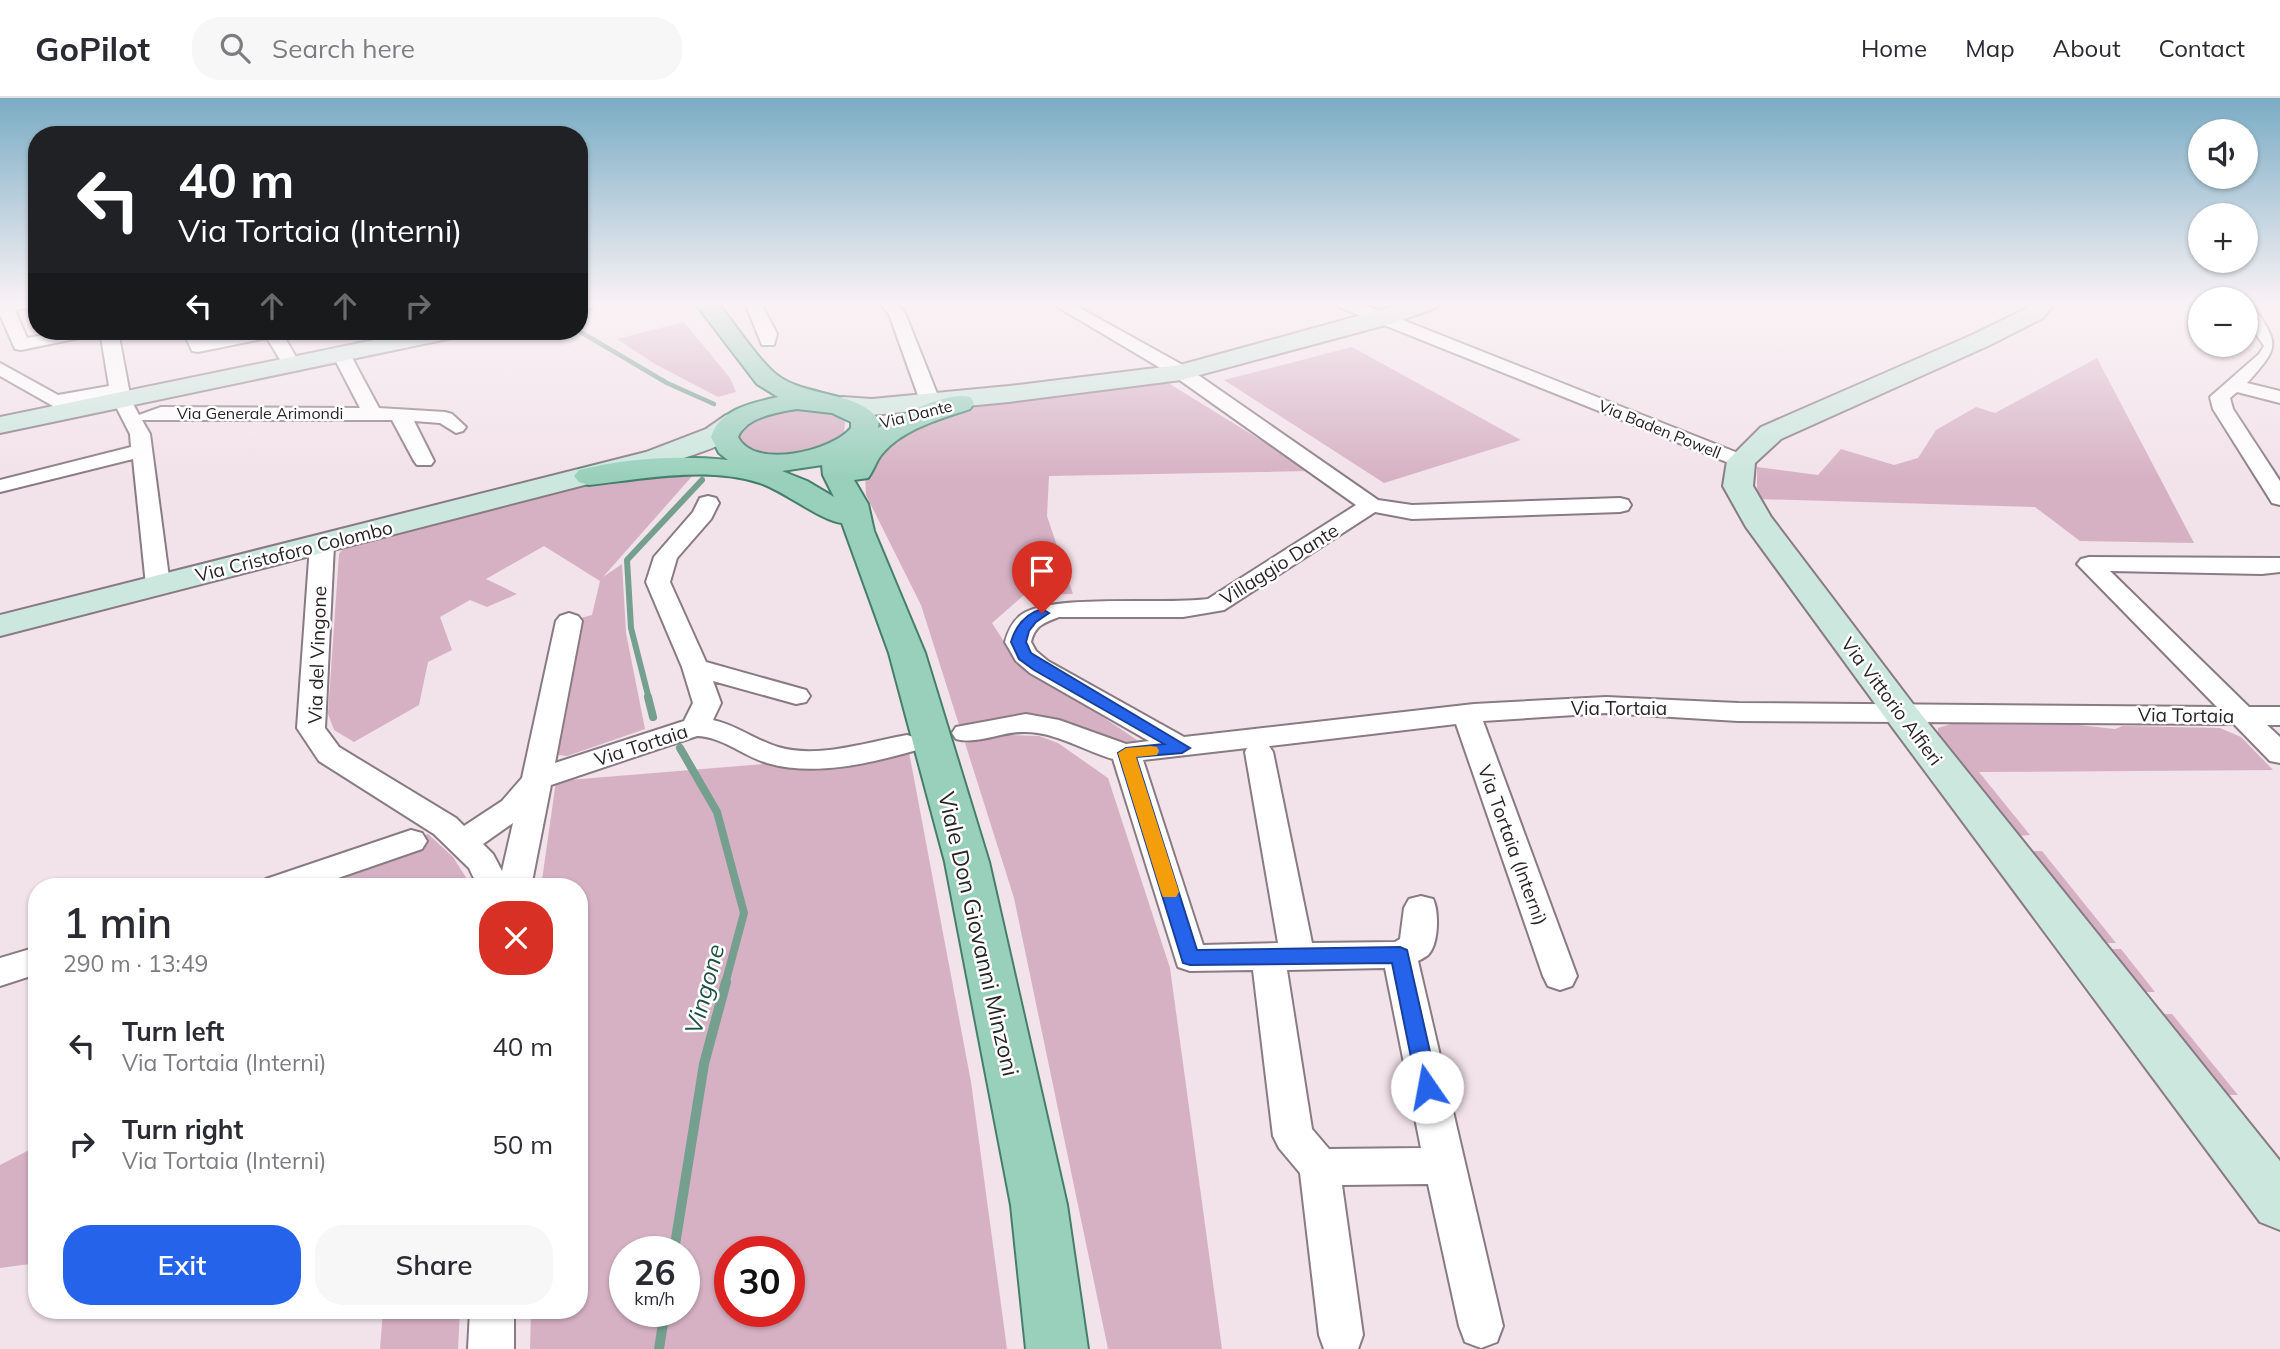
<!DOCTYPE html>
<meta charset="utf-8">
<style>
body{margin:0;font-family:Mulish,sans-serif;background:#f7f7f7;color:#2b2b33;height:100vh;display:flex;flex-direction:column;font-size:26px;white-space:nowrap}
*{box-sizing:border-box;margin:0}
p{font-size:23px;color:#7c7c81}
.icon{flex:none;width:38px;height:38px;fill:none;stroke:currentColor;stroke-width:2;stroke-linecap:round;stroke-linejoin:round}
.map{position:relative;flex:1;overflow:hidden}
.side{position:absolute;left:28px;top:780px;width:560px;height:441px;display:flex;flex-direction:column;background:#fff;border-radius:28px;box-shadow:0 2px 5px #0004}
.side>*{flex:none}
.top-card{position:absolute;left:28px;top:28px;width:560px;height:214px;border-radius:28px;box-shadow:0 2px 5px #0004;background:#202124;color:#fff;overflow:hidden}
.tools{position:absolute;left:2188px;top:21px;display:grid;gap:14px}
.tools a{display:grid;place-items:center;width:70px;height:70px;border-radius:50%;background:#fff;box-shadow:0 2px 5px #0004;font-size:35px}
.speed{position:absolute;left:609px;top:1138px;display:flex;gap:14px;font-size:35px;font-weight:700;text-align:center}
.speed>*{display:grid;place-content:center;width:91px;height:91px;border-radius:50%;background:#fff;box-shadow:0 2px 5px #0004;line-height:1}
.speed small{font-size:18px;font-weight:400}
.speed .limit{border:10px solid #d22;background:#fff;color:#111}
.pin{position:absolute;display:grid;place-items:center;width:60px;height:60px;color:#fff;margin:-72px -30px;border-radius:50% 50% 50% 0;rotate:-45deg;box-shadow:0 0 7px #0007}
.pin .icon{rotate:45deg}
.me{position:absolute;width:77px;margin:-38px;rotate:348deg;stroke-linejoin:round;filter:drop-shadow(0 0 5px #0008)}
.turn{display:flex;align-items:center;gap:24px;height:147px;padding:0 35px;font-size:32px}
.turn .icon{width:91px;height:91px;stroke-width:2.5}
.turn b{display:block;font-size:49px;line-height:60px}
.lanes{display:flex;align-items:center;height:66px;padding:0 35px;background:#0003;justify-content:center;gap:35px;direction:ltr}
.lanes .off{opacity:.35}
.round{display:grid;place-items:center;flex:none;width:74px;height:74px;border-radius:28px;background:#f7f7f7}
.head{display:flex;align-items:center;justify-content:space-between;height:119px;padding:0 35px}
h1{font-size:42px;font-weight:600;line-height:52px}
.primary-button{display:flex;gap:14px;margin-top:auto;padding:14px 35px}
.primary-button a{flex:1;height:80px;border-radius:28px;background:#2563eb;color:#fff;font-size:28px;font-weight:600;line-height:80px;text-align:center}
.primary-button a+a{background:#f7f7f7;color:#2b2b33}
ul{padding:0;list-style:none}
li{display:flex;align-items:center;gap:21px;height:98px;padding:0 35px}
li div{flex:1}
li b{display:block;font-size:26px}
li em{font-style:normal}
header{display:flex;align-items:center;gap:42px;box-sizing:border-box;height:98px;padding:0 35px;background:#fff;border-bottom:2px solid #e1e1e2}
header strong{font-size:33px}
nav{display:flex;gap:38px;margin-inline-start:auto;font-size:24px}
.search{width:490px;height:63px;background:#f7f7f7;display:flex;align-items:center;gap:18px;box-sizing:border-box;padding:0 24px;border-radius:28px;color:#7c7c81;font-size:26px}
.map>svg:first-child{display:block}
.green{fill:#d6b1c3;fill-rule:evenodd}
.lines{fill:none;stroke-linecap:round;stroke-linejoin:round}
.stream-far3{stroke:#759f8f;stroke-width:4.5}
.stream-far2{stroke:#759f8f;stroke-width:6}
.stream-far1{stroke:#759f8f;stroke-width:8}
.stream{stroke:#759f8f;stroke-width:10}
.street-casing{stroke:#897b82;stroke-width:4}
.secondary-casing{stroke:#897b82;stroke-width:4}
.primary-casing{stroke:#457f6b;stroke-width:4}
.street{fill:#fff;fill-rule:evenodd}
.secondary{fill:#cbe7de;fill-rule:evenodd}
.primary{fill:#98d0bc;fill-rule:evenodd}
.route{fill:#2563eb;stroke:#184099;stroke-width:2}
.slow{fill:#f59e0b}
.labels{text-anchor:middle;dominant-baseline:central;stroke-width:5;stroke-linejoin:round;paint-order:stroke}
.far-street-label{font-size:16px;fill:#2a2427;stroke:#fff}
.street-label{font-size:19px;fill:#2a2427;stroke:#fff}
.near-street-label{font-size:23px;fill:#2a2427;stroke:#fff}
.near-water-label{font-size:24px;font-style:italic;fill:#1a5240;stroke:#fff}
</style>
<header>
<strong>GoPilot</strong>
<div class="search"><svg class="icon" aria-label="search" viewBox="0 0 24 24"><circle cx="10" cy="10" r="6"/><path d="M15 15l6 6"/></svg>Search here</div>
<nav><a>Home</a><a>Map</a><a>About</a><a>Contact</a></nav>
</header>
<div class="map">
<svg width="2280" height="1251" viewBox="0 0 2280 1251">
<rect width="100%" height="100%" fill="#f2e2e9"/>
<path class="green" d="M 684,224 L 730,280 L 736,294 L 718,299 L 655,266 L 617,241 Z
M 1352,249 L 1521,342 L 1384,385 L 1224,282 Z
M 2097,260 L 2194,445 L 2080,443 L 2035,409 L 1757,401 L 1757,369 L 1818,377 L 1841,351 L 1894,367 L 1918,360 L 1936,332 L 1976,309 L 1995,315 Z
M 1165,283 L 1311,373 L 1049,378 L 1047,418 L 1073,496 L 1024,497 L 992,525 L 1014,559 L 1137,642 L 1131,647 L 1025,619 L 960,630 L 921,507 L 866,397 L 865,372 L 901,333 L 973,307 Z
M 796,311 C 813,313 832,311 845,324 L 844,336 C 824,357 761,368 740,343 C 738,318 778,314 796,311 Z
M 694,376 L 603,479 L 622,466 L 626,535 L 645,631 L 567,658 L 558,657 L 553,650 L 569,523 L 592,517 L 600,483 L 544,448 L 486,481 L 517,496 L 487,509 L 470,502 L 440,519 L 452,552 L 428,564 L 419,607 L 354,644 L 334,632 L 328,616 L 339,456 L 344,449 L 590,382 Z
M 1951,626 L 2079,627 L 2115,631 L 2123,628 L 2220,630 L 2241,639 L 2273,672 L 1979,674 L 2030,737 L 2016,738 L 1938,638 L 1938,630 Z
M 1008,637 L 1039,638 L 1058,645 L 1108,680 L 1170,870 L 1222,1251 L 1108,1251 L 1014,800 L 965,645 Z
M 909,654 L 971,984 L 1007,1251 L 530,1251 L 531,1213 L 579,1213 L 579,789 L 541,789 L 556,683 ZM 625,1153 L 684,1153 L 684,1213 L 625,1213 ZM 730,1153 L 789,1153 L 789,1213 L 730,1213 Z
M 428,736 L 453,759 L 472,789 L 307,789 L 301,781 Z
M 2029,753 L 2042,753 L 2116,845 L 2101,845 Z
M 2105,851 L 2121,851 L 2155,894 L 2139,894 Z
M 2157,916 L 2172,916 L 2238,997 L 2222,997 L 2217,991 L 2224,990 L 2206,968 L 2198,968 Z
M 37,1048 L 37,1165 L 0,1170 L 0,1067 Z
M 383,1213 L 460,1213 L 458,1251 L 380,1251 Z"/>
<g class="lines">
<path class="stream-far3" d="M 579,233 L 667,285 L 714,306"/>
<path class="stream-far2" d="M 649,601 L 631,530 L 627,462 L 702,382"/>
<path class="stream-far1" d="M 648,599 L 653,619
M 680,650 L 717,714 L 744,815 L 725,886"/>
<path class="stream" d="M 674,1153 L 704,966 L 726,884
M 659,1251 L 665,1213"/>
<defs>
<path id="street" d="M 0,205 L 34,205 L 32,209 L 15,212 L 27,240 L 65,233 L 98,233 L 89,238 L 21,252 L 15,251 L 0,217 Z
M 745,205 L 761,205 L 777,236 L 774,247 L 762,247 Z
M 880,205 L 897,205 L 905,215 L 940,303 L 937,307 L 923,307 L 920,303 L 889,216 Z
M 1051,205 L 1071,205 L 1188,270 L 1378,402 L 1412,407 L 1620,400 L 1628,402 L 1631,407 L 1628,412 L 1620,414 L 1412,421 L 1375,414 L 1224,512 L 1183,519 L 1059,519 C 1044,525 1035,527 1031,544 L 1036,553 L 1048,563 L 1184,639 L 1474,606 L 1606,599 L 1738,605 L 2217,609 L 2077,466 L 2081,461 L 2089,459 L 2280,460 L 2280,474 L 2262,476 L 2110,473 L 2249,609 L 2280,609 L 2280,627 L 2267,627 L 2280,639 L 2280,665 L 2270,663 L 2234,626 L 1738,623 L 1606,615 L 1483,623 L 1577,878 L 1572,888 L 1560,892 L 1548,888 L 1543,878 L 1456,626 L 1269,648 L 1273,654 L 1312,845 L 1395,844 L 1400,841 L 1404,810 L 1409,801 L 1421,798 L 1433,801 C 1439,813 1439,846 1428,857 C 1427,858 1420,862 1418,863 L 1503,1228 L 1497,1244 L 1481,1250 L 1465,1244 L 1459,1228 L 1428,1086 L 1342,1087 L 1363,1237 L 1358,1251 L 1324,1251 L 1319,1237 L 1300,1075 L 1279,1050 L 1273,1038 L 1253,872 L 1190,873 L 1178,869 L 1113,661 C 1085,653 1056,634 1025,634 C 1002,633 979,647 956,641 L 952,635 L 956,629 L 1026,616 L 1059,622 L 1126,646 L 1149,643 L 1030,575 L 1016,563 L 1005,544 C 1008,533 1012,524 1021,517 C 1050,495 1165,507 1208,501 L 1356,407 L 1174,278 ZM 1247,650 L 1245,654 L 1278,845 L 1203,847 L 1143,662 ZM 1385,870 L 1421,1050 L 1329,1051 L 1312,1031 L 1287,872 Z
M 1337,205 L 1360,205 L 1748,359 L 1751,363 L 1748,367 L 1734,367 L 1339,209 Z
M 2245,205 L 2251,205 C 2280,247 2280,248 2247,285 L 2280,293 L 2280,305 L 2237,294 L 2230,300 L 2233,311 L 2280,383 L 2280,407 L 2272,405 L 2269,400 L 2213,311 L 2210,299 L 2259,256 L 2264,248 L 2245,220 Z
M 100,233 L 118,233 L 131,302 L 139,317 L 161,309 L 360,310 L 332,256 L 341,251 L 350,256 L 379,310 L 445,314 L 452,316 L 466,329 L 463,333 L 456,335 L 440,325 L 414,323 L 434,363 L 431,367 L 417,367 L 414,363 L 392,322 L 142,322 L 150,336 L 170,487 L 167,492 L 158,494 L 149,492 L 146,487 L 133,361 L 0,394 L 0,382 L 131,349 L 130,336 L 111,299 L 61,309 L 53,308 L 0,278 L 0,265 L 58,297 L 109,288 Z
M 183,233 L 200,233 L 204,242 L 253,233 L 281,233 L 300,266 L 291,271 L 285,270 L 267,240 L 198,254 L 192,253 Z
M 708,398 L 716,400 L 719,405 L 711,421 L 677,460 L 670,484 L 706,564 L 806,592 L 810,598 L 806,604 L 796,606 L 713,583 L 721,605 L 713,622 C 736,627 755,642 778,649 C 818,661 867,644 907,637 L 917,640 L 921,646 L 917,652 C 871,665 815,679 767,665 C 743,658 723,639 697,638 L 551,687 L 531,789 L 478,789 L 469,770 L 434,736 L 319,663 L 297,630 L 310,447 L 314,442 L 330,442 L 334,447 L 325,630 L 339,649 L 456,720 L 464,728 L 502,703 L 522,680 L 556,523 L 560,518 L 569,515 L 578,518 L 582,523 L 555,665 L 684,623 L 693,605 L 682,569 L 646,484 L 654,459 L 693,414 L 700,400 ZM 513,725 L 502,773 L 493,756 L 483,746 Z
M 411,732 L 422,735 L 427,743 L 422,751 L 312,789 L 261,789 L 266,781 Z
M 37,849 L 37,876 L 0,888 L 0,860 Z
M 470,1213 L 514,1213 L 514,1251 L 468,1251 Z"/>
<path id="secondary" d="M 579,205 L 594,205 L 591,210 L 579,213 Z
M 1405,205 L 1439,205 L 1436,210 L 1393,225 L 1181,282 L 1009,304 L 872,317 L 834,313 L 830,307 L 834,301 L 843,299 L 872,301 L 1009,288 L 1180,267 Z
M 2031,205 L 2055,205 L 2043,220 L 1990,247 L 1781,341 L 1755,365 L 1753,388 L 1771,419 L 1913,606 L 2280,1063 L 2280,1132 L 2260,1124 L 1887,622 L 1746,429 L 1723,388 L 1727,363 L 1761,329 L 1972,237 L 2027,210 Z
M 418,233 L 464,233 L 460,238 L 452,240 L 0,335 L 0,319 Z
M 736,315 L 746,317 L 750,323 C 733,348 693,356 666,366 L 0,538 L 0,517 L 646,354 L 706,331 L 726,317 Z"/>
<path id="primary" d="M 695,205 L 718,205 C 734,225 758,262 777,277 C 807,300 857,292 879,322 L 878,330 C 899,318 947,293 970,299 L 974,305 L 970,311 C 940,321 903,331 882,356 C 876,363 874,372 868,380 L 854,382 L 868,406 L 874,433 L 925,555 L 989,764 L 1067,1107 L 1088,1251 L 1026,1251 L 1011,1107 L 945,764 L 889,555 L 842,425 C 821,423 786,394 760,385 C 707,368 643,381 589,387 L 579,384 L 574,378 L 579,372 C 625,360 680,357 728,362 L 719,355 L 711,339 C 720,311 751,305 778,299 L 757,286 ZM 797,311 L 832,315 L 851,324 L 851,330 C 832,353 754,372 738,339 C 745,319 779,314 797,311 ZM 822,367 L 823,377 L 834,399 L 807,383 L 782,373 Z"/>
</defs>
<use href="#street" class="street-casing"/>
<use href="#secondary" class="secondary-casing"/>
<use href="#primary" class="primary-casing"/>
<use href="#street" class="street"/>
<use href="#secondary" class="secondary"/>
<use href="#primary" class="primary"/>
</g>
<linearGradient id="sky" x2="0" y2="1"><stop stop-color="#7aacc4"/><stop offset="0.54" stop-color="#f9f2f5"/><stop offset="1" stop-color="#f9f2f5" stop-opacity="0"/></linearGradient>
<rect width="2280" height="380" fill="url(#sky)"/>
<path class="route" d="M 1042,511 L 1049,515 L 1036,524 L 1029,533 L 1026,544 L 1031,555 L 1190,650 L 1182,655 L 1136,659 L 1197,852 L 1400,849 L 1407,852 L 1438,989 L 1435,995 L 1427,998 L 1420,995 L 1417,989 L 1392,865 L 1190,867 L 1183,865 L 1118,655 L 1126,650 L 1164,646 L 1034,572 L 1019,561 L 1011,544 C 1016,527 1025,516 1042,511 Z"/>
<path class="slow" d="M 1151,648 L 1157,649 L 1159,653 L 1157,657 L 1136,659 L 1179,794 L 1176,799 L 1163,799 L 1161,794 L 1118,655 L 1126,650 Z"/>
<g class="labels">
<g class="far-street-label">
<text x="260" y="315">Via Generale Arimondi</text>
<text transform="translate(916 316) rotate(-14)">Via Dante</text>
<text transform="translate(1660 331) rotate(22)">Via Baden Powell</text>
</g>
<g class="street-label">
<text transform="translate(294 453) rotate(-14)">Via Cristoforo Colombo</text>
<text transform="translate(1279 466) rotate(-32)">Villaggio Dante</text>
<text transform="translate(317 557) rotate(-88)">Via del Vingone</text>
<text transform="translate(1892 603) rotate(53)">Via Vittorio Alfieri</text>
<text x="1619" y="610">Via Tortaia</text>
<text transform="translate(2186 617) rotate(1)">Via Tortaia</text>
<text transform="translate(641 647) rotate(-18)">Via Tortaia</text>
<text transform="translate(1513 747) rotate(70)">Via Tortaia (Interni)</text>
</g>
<g class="near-street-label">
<text transform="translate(979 836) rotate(77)">Viale Don Giovanni Minzoni</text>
</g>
<g class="near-water-label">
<text transform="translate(704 891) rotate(-75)">Vingone</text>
</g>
</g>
</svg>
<div class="tools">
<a><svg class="icon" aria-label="sound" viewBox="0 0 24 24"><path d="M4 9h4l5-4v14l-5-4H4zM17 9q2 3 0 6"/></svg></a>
<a>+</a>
<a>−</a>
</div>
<div class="speed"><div>26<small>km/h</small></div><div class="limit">30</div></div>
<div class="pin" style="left:1042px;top:515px;background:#d93025"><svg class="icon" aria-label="arrive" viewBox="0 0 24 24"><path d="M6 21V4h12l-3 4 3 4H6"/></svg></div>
<svg class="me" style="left:1427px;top:989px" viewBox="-20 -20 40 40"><circle r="19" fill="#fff"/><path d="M0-13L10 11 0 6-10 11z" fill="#2563eb"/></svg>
<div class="top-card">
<div class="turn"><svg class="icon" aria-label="left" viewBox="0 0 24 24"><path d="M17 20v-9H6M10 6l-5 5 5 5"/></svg><div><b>40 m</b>Via Tortaia (Interni)</div></div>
<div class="lanes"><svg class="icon" aria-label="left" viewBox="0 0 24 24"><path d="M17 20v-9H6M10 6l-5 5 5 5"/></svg><svg class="icon off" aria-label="ahead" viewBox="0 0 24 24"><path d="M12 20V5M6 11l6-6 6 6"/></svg><svg class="icon off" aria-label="ahead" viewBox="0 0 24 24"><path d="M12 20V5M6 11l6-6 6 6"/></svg><svg class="icon off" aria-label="right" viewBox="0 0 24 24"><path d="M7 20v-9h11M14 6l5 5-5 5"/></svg></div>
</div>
<section class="side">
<div class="head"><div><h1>1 min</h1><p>290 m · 13:49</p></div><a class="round" style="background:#d93025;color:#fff"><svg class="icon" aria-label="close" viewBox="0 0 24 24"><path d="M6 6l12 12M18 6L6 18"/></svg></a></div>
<ul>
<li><svg class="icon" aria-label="left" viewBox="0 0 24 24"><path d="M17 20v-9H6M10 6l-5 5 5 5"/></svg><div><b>Turn left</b><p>Via Tortaia (Interni)</p></div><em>40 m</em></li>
<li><svg class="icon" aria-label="right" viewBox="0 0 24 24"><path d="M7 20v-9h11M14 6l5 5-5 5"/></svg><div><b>Turn right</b><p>Via Tortaia (Interni)</p></div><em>50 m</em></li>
</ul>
<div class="primary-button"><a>Exit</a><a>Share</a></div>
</section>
</div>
